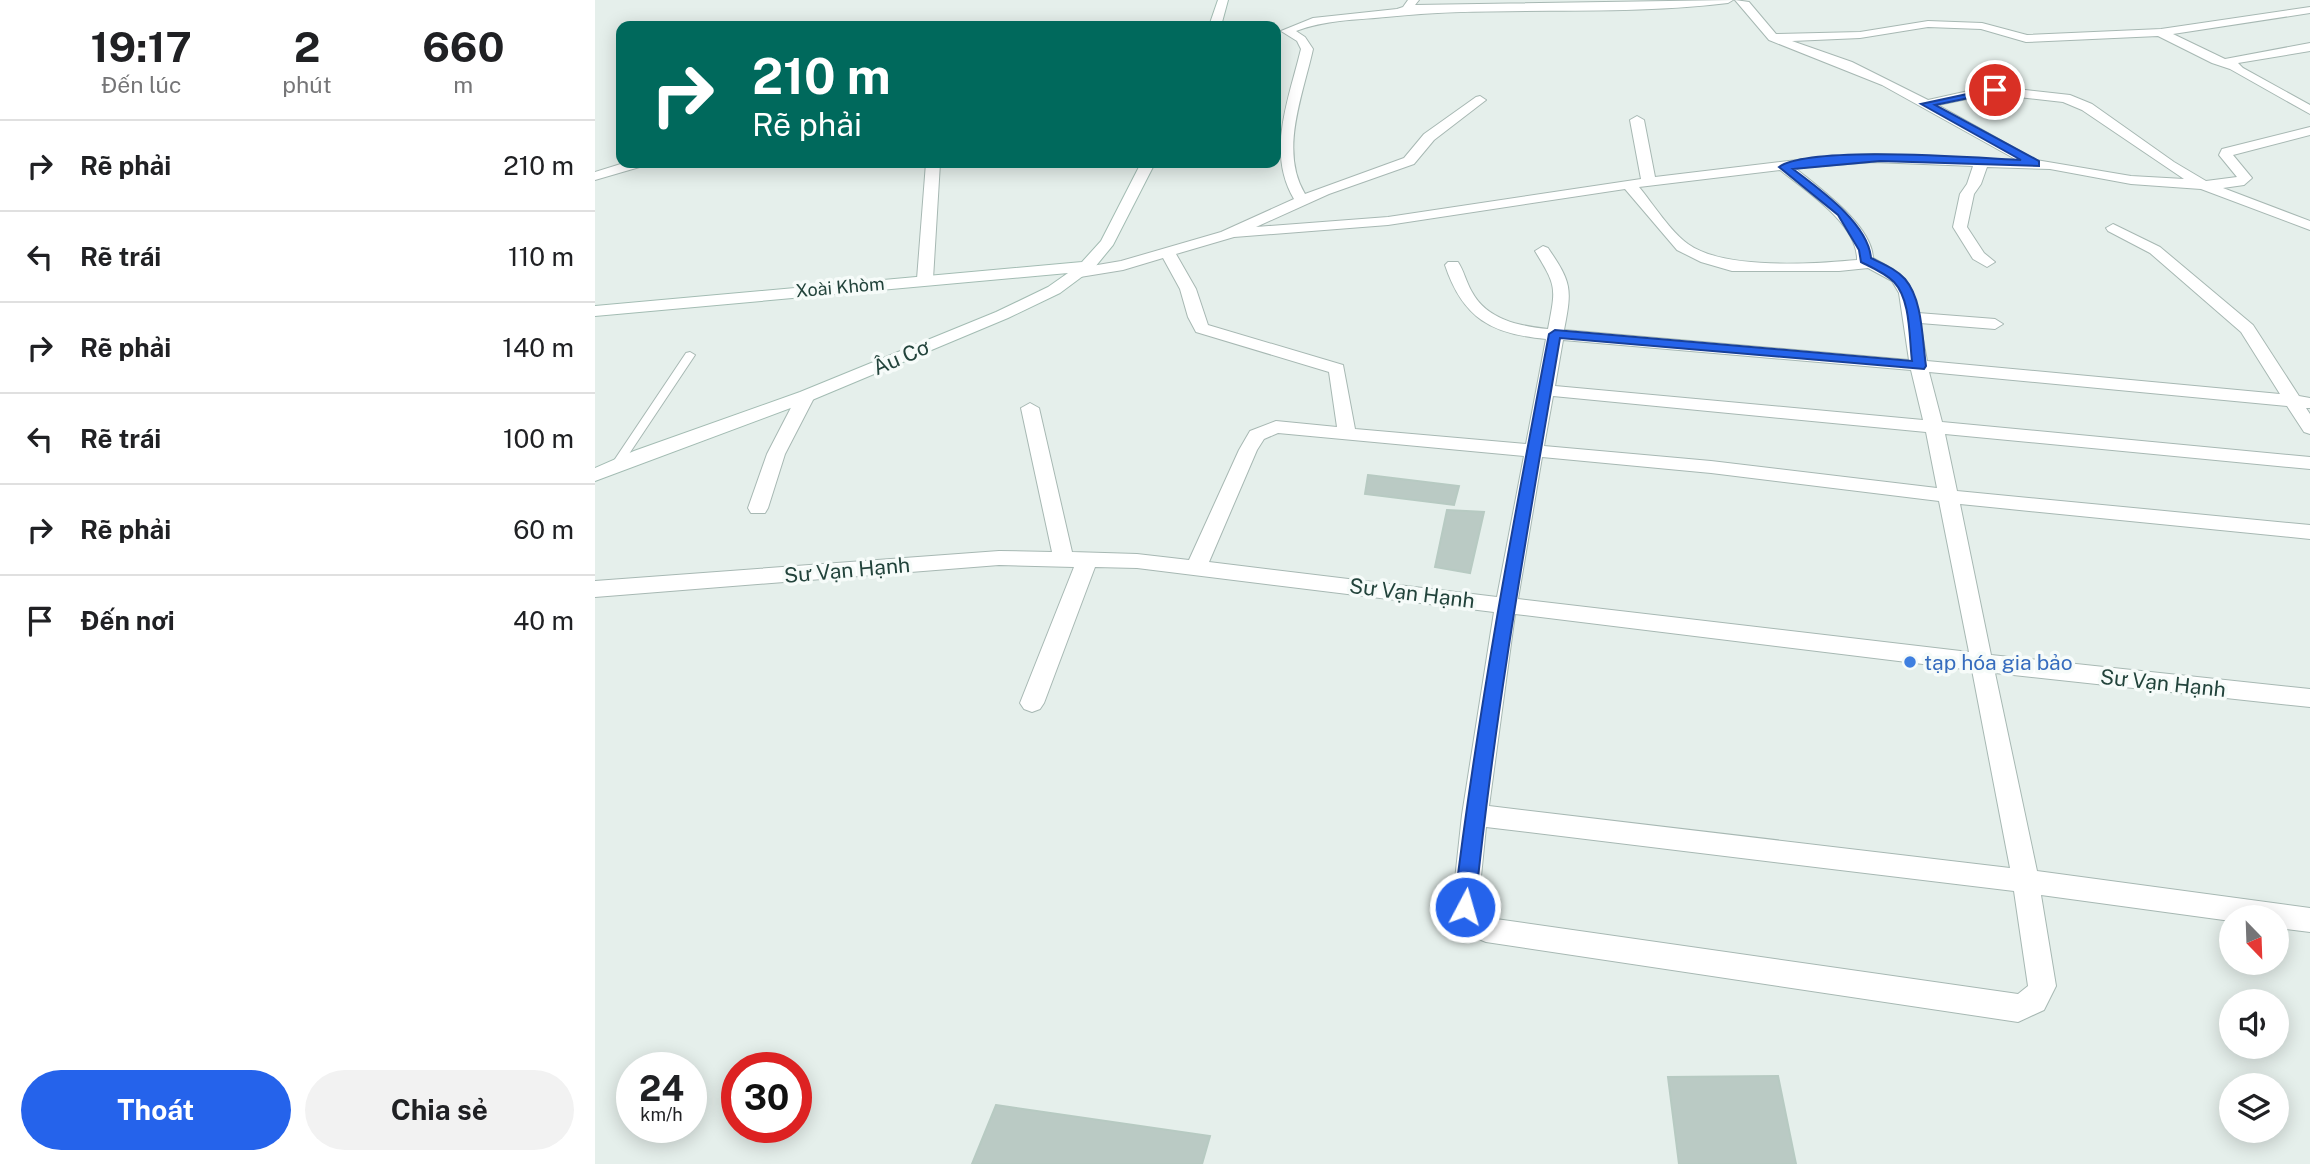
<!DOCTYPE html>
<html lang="vi">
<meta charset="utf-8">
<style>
body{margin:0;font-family:"Public Sans",sans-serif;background:#f2f2f2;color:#202124;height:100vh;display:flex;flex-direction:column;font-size:26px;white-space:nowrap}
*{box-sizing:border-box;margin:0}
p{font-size:23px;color:#757577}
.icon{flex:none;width:38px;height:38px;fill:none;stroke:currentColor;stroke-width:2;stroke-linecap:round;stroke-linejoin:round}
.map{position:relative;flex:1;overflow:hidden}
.details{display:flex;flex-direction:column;background:#fff;width:595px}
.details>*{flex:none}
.guide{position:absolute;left:21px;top:21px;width:665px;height:147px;border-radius:14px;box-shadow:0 4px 18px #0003;background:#00695c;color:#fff;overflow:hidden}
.needle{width:46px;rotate:157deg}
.controls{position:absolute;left:1624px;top:905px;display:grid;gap:14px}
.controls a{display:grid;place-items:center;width:70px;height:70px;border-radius:50%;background:#fff;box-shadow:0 4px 18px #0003;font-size:35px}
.speed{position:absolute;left:21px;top:1052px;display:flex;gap:14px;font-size:35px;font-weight:700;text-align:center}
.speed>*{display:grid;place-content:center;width:91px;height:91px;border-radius:50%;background:#fff;box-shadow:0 4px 18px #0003;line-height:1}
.speed small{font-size:18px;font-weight:400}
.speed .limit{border:10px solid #d22;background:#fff;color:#111}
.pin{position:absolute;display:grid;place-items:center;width:60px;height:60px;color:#fff;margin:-30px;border:4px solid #fff;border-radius:50%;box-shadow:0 2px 7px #0007}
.me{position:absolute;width:77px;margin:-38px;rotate:6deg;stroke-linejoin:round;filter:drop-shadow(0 0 5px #0008)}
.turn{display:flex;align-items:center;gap:24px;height:147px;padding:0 21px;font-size:32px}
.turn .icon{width:91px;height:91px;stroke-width:2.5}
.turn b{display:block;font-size:49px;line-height:60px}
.eta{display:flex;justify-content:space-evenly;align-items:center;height:119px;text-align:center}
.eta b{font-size:42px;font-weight:700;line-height:49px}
.cta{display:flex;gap:14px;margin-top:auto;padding:14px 21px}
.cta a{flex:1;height:80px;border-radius:42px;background:#2563eb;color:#fff;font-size:28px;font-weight:700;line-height:80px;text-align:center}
.cta a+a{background:#f2f2f2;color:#202124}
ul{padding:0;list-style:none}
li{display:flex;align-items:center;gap:21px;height:91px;padding:0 21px;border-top:2px solid #e0e0e0}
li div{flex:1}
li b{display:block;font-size:26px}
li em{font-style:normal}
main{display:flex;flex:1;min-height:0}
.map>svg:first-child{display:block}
.building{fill:#bacac4;stroke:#b7cac2;stroke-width:2}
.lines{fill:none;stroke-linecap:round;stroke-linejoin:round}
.lane-casing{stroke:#a7b8b3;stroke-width:2}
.street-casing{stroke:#a7b8b3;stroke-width:2}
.secondary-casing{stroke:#a3bcb3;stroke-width:2}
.lane{fill:#fff;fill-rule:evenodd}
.street{fill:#fff;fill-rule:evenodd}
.secondary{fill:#fff;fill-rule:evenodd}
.route{fill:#2563eb;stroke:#184099;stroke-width:2}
.shop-dot{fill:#3f7fe0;stroke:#f6fbf9;stroke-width:2.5}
.labels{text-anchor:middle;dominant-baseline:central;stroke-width:7;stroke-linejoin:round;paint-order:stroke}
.far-street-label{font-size:18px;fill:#22433b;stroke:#f6fbf9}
.street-label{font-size:21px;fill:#22433b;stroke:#f6fbf9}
.shop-label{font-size:21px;fill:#366cbe;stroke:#f6fbf9;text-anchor:start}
</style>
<main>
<section class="details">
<div class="eta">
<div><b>19:17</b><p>Đến lúc</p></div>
<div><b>2</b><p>phút</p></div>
<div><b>660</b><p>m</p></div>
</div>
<ul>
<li><svg class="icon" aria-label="right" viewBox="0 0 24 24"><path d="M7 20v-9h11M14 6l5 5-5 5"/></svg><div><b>Rẽ phải</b></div><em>210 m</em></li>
<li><svg class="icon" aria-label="left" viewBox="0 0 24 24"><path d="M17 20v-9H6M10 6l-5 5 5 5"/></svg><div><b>Rẽ trái</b></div><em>110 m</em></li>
<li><svg class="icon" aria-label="right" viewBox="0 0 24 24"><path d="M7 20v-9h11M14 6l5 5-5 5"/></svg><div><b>Rẽ phải</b></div><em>140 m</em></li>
<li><svg class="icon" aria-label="left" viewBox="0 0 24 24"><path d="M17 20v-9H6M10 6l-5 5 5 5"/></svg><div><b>Rẽ trái</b></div><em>100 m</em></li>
<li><svg class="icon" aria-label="right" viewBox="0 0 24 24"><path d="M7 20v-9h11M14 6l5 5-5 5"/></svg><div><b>Rẽ phải</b></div><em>60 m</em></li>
<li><svg class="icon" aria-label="arrive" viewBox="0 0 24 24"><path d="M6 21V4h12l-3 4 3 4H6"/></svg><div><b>Đến nơi</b></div><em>40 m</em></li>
</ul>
<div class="cta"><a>Thoát</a><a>Chia sẻ</a></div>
</section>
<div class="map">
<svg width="1715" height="1164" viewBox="0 0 1715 1164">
<rect width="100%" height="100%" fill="#e5efeb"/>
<path class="building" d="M 773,475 L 864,486 L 859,505 L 770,494 Z
M 852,510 L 889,512 L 875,573 L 840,567 Z
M 1183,1076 L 1201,1164 L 1084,1164 L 1073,1077 Z
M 401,1105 L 615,1136 L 607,1164 L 377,1164 Z"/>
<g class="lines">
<defs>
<path id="lane" d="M 95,352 L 100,355 L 26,466 L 18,466 L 16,464 L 18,462 L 91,353 Z"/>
<path id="street" d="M 813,0 L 824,0 L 820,5 L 1138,0 L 1133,3 C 1020,17 904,5 791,17 C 760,20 730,20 701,31 L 710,37 L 718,49 C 708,95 684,151 710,194 L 809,158 L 829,134 L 881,97 L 885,96 L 891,100 L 839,140 L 819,164 L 734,194 L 661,227 L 793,217 L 1046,179 L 1035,120 L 1042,116 L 1049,120 L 1060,177 L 1227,157 L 1279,154 L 1422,160 L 1287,85 L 1174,40 L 1140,0 L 1154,2 L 1181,34 L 1265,32 L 1333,21 L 1387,23 L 1432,35 L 1566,29 L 1715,7 L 1715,13 L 1578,34 L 1630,59 L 1715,43 L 1715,51 L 1643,63 L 1648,68 L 1715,105 L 1715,114 L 1635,69 L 1617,63 L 1563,36 L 1431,42 L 1386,29 L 1333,27 L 1265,38 L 1197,41 L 1257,62 L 1333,100 L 1396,86 L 1475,95 L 1497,104 L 1579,162 L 1611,181 L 1642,177 L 1624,155 L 1627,149 L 1715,127 L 1715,135 L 1638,155 L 1657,178 L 1649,185 L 1628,188 L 1715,221 L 1715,230 L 1606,189 L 1536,184 L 1455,169 L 1392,167 L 1386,184 L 1379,194 L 1372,227 L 1389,253 L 1400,262 L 1392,267 L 1378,259 L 1358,227 L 1365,194 L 1372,184 L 1378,166 L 1279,162 L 1200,168 C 1224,188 1277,225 1278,258 C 1307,274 1317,278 1323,313 L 1400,319 L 1408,324 L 1400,329 L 1325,323 L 1332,361 L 1685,394 L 1646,332 L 1555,253 L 1513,231 L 1511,228 L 1518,224 L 1565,247 L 1658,325 L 1704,396 L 1715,398 L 1715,408 L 1711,408 L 1715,414 L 1715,434 L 1709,432 L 1692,406 L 1334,372 L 1347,422 L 1715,457 L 1715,469 L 1350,434 L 1362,491 L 1715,525 L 1715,539 L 1365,504 L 1396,655 L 1715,689 L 1715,707 L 1400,673 L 1442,871 L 1715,908 L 1715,932 L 1682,928 L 1682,917 L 1636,917 L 1636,921 L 1446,895 L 1461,986 L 1449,1010 L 1423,1022 L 891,942 L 869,933 L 857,907 L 867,815 L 899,612 L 542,568 L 500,567 L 449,703 L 445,709 L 437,712 L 429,709 L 425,703 L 479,567 L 404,565 L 0,597 L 0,581 L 404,551 L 457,552 L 426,408 L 435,403 L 444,408 L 477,552 L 542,554 L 594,560 L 644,450 L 655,431 L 681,421 L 742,427 L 734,372 L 601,332 L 593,317 L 585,289 L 568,258 L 528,270 L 485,277 L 477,272 L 479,269 L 526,261 L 626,232 L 699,199 C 671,152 694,99 706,49 L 702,41 L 686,31 L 718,18 L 802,9 L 808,7 ZM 1396,94 L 1468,102 L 1487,110 L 1589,179 L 1536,176 L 1441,160 L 1343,105 ZM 1185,170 C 1211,191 1263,224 1262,260 C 1219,264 1129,270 1093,244 C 1076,232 1058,204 1044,187 ZM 1030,189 L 1082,250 L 1106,262 L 1137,271 L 1244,271 L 1273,268 L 1297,281 L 1304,293 L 1314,360 L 969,330 C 977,289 977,283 953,248 L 948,246 L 940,251 C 962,287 961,287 953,329 C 925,326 892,320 877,292 C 871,282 869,271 863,262 L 853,262 L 850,265 C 868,319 897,334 951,339 L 931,444 L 760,429 L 748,365 L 613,325 L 601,289 L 581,254 L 639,237 L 793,225 ZM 968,340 L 1316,370 L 1328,420 L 960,386 ZM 958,396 L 1331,432 L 1342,488 L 1116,461 L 949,446 ZM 683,433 L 929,456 L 902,597 L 614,562 L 662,450 L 669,439 ZM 947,457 L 1116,473 L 1344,501 L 1374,652 L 923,599 ZM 920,614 L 1377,670 L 1415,868 L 894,806 ZM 891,827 L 1419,891 L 1433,986 L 1423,994 L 894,918 L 889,915 L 883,906 Z
M 29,163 L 50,163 L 48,166 L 0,180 L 0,172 Z
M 331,163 L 345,163 L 338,279 L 330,284 L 322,279 Z
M 211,391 L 220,396 L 190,454 L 173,508 L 170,513 L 156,513 L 153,508 L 172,454 L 202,396 Z"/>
<path id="secondary" d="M 623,0 L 633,0 L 626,26 L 614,26 Z
M 546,163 L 560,163 L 518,245 L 500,267 L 465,293 L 413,318 L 217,400 L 0,481 L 0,468 L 39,451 L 205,392 L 401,312 L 453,287 L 473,273 L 0,316 L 0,306 L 487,262 L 506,241 Z"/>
</defs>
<use href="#lane" class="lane-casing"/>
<use href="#street" class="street-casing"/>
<use href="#secondary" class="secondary-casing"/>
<use href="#lane" class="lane"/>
<use href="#street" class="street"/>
<use href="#secondary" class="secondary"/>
</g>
<path class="route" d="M 1400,88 L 1403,88 L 1403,92 L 1340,105 L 1444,161 L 1444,166 L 1285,161 L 1198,169 C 1224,189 1273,223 1276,258 C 1288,264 1301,269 1310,279 C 1328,300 1327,339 1331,366 L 1329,369 L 965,338 C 933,527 899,716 880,907 L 877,913 L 870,916 L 862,913 L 859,907 C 882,714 918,524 954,334 L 960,330 L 1317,361 C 1314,338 1316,300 1299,282 C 1290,273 1278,268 1266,262 L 1264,250 L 1243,215 L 1184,167 C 1216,145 1381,158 1426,160 L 1326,104 Z"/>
<circle class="shop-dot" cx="1315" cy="662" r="7"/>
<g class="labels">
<g class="far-street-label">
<text transform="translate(245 287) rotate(-5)">Xoài Khòm</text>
</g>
<g class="street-label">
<text transform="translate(306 357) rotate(-23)">Âu Cơ</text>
<text transform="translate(252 570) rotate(-5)">Sư Vạn Hạnh</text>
<text transform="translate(817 593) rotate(7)">Sư Vạn Hạnh</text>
<text transform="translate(1568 683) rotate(6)">Sư Vạn Hạnh</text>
</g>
<g class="shop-label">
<text x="1329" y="662">tạp hóa gia bảo</text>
</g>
</g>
</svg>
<div class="controls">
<a><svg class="needle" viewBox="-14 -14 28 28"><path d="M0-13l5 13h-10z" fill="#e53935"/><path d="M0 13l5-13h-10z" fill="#757577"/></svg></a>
<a><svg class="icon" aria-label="sound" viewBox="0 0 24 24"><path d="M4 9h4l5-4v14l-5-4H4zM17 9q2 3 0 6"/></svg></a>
<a><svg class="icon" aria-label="layers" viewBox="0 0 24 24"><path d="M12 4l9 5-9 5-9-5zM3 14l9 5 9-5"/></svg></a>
</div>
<div class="speed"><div>24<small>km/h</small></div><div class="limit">30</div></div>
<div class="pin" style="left:1400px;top:90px;background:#d93025"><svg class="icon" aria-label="arrive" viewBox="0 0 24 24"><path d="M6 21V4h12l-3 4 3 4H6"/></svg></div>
<svg class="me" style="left:870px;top:907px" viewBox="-20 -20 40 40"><circle r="17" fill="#2563eb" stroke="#fff" stroke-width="3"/><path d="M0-11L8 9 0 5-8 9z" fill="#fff"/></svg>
<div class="guide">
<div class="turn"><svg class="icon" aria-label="right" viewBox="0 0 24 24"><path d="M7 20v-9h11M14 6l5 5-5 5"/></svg><div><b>210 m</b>Rẽ phải</div></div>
</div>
</div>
</main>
